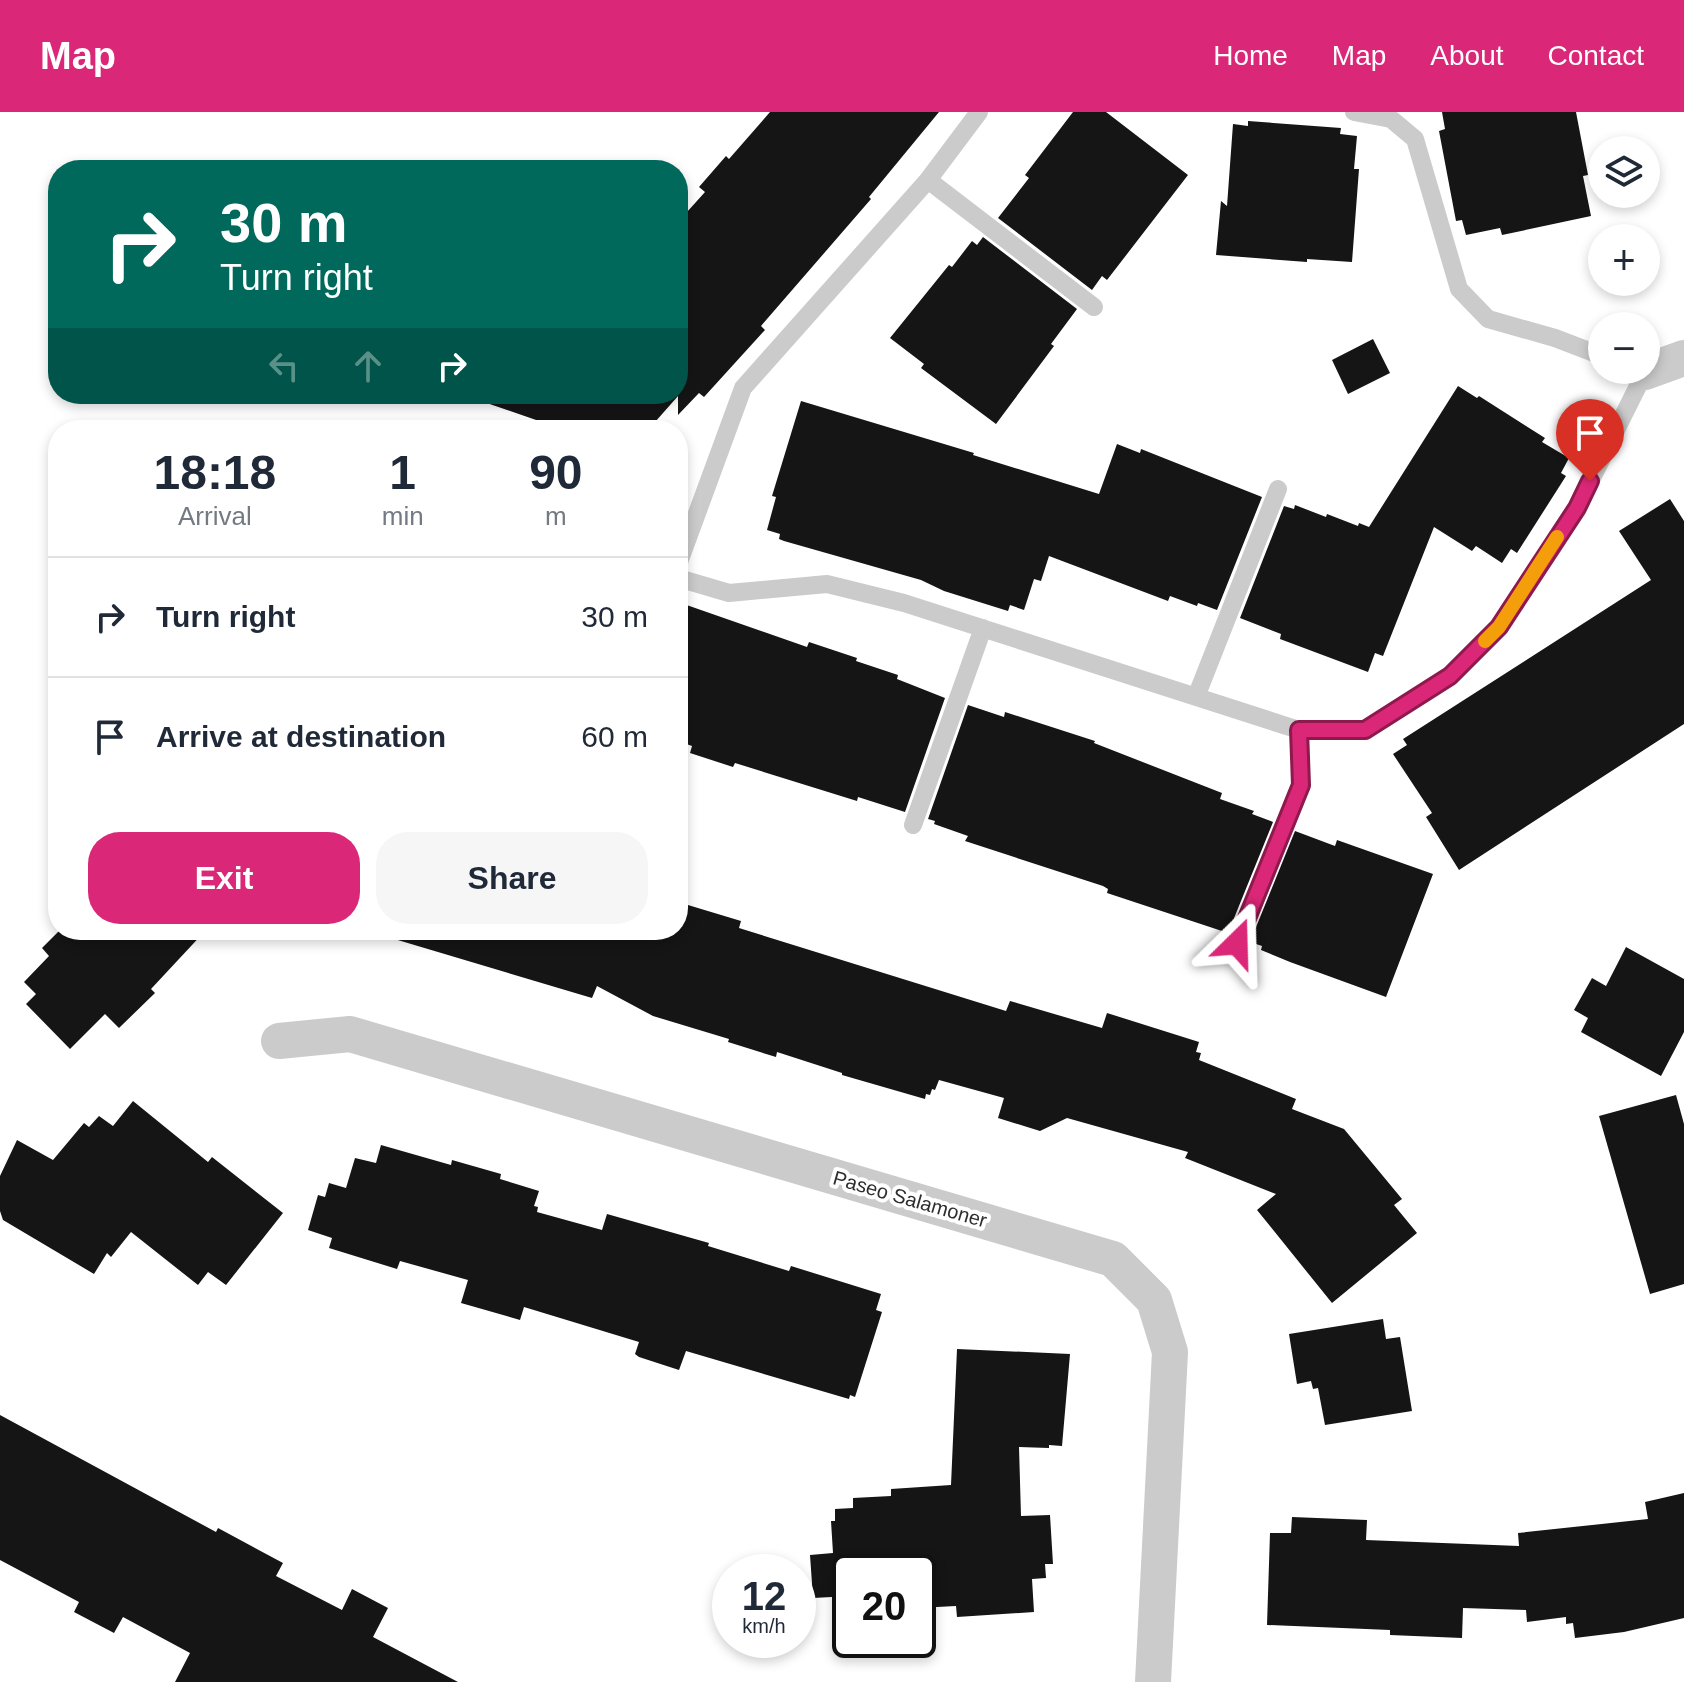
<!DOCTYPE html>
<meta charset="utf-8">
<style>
body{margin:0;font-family:Arial,sans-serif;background:#f6f6f7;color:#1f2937;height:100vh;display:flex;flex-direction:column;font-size:30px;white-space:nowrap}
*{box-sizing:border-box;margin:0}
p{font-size:26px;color:#747a83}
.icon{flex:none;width:44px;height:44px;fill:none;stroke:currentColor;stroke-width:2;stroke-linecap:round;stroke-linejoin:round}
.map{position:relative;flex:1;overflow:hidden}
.drawer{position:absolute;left:48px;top:308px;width:640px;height:520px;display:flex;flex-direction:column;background:#fff;border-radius:32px;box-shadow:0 4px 12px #0003}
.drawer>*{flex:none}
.top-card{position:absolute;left:48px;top:48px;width:640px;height:244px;border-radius:32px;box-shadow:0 4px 12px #0003;background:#00695c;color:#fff;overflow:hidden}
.buttons{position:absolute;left:1588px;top:24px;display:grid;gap:16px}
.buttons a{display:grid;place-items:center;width:72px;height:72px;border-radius:50%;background:#fff;box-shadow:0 4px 12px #0003;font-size:40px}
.speed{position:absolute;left:712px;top:1442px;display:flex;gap:16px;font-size:40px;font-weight:700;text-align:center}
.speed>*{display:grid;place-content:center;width:104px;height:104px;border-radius:50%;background:#fff;box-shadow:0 4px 12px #0003;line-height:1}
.speed small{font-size:20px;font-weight:400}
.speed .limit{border:4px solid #111;border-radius:12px;background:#fff;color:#111}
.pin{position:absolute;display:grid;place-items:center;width:68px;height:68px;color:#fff;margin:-82px -34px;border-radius:50% 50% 50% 0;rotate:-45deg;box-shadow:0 0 8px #0007}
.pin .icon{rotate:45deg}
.me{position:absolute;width:88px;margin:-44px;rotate:22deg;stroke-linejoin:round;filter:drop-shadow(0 0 6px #0008)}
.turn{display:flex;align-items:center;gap:28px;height:168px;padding:0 40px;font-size:36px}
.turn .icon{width:104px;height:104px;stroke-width:2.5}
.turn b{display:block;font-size:56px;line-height:68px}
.lanes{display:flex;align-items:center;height:76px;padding:0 40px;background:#0003;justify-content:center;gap:40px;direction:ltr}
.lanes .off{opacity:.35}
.eta{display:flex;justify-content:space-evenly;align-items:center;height:136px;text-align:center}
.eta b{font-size:48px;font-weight:700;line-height:56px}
.button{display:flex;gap:16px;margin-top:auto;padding:16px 40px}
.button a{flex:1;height:92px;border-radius:32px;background:#db2777;color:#fff;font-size:32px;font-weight:700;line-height:92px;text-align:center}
.button a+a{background:#f6f6f7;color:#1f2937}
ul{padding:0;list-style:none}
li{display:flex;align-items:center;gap:24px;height:120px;padding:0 40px;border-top:2px solid #e0e1e3}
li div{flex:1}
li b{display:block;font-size:30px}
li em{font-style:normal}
header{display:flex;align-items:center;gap:48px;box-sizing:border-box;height:112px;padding:0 40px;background:#db2777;color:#fff}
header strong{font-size:38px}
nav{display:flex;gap:44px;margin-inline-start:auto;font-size:28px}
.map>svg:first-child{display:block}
.building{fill:#151515}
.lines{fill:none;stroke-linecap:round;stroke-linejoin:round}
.service{stroke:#cbcbcb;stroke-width:18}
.minor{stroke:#cbcbcb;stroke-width:36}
.route-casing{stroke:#8e194d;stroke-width:20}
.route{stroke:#db2777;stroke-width:14}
.slow{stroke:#f59e0b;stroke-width:14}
.labels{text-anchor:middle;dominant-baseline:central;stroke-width:8;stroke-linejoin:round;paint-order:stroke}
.street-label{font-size:20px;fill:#2e2e2e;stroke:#fff}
</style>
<header>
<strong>Map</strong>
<nav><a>Home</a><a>Map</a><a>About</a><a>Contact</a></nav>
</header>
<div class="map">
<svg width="1684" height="1570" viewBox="0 0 1684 1570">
<rect width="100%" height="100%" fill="#fff"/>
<path class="building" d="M 770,0 L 939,0 L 869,85 L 871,87 L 761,214 L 765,218 L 704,285 L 699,281 L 678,303 L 678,284 L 648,318 L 536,318 L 539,309 L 475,287 L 476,282 L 678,282 L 678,110 L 705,80 L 699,75 L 726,44 L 729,47 Z
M 1073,0 L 1106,0 L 1188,63 L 1107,168 L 1102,164 L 1092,178 L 998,106 L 1029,66 L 1025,63 Z
M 1442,0 L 1576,0 L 1588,63 L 1583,64 L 1591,104 L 1502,123 L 1500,116 L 1466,123 L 1462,108 L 1456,109 L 1439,19 L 1445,17 Z
M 1248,9 L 1341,16 L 1340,22 L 1357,24 L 1354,57 L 1359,57 L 1352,150 L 1307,147 L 1307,150 L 1216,143 L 1221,89 L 1227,94 L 1233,12 L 1248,14 Z
M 983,125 L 1077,197 L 1051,232 L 1054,234 L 996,312 L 921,256 L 924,252 L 890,226 L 949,153 L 952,155 L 972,129 L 977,133 Z
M 1373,227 L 1390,261 L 1348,282 L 1332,248 Z
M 1458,274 L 1477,286 L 1479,284 L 1526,314 L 1545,326 L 1542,330 L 1569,346 L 1561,361 L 1566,364 L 1517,441 L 1511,437 L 1502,451 L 1476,434 L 1472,439 L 1434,415 L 1383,544 L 1375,541 L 1368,560 L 1280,527 L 1281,522 L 1240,506 L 1284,394 L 1294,397 L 1295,393 L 1326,405 L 1327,402 L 1358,414 L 1359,411 L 1369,415 Z
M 801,289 L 974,341 L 973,343 L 1099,382 L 1117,332 L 1140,341 L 1141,337 L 1262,385 L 1217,498 L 1198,491 L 1197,494 L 1170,484 L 1168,489 L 1049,444 L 1041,469 L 1034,467 L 1024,498 L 1010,493 L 1008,499 L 944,479 L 921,468 L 784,429 L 779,427 L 780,422 L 767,418 L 776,385 L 772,384 Z
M 1670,387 L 1684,409 L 1684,612 L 1459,758 L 1426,705 L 1432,701 L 1393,642 L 1407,633 L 1403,627 L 1651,468 L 1619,419 Z
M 678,490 L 807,535 L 809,530 L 857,546 L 856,549 L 898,563 L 897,567 L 945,586 L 905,700 L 858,685 L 857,689 L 735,651 L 733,655 L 690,641 L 692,634 L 678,629 Z
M 968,593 L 1004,605 L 1005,600 L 1095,629 L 1094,631 L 1222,681 L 1220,687 L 1254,699 L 1252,702 L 1273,710 L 1228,821 L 1107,781 L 1108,777 L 1103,774 L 965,729 L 968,724 L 934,712 L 935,709 L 928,707 Z
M 1295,719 L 1335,734 L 1337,728 L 1433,762 L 1386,885 L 1290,850 L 1261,838 L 1262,834 L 1250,830 Z
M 678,790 L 741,809 L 739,816 L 1006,899 L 1010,889 L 1102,916 L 1107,901 L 1199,930 L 1196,940 L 1201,941 L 1199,948 L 1296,987 L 1292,997 L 1344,1017 L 1402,1087 L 1394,1093 L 1417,1121 L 1332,1191 L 1257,1098 L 1276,1082 L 1185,1046 L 1188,1040 L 1067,1006 L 1040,1019 L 998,1006 L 1004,986 L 939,968 L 935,978 L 932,977 L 930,983 L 926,982 L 925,987 L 842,963 L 842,961 L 777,940 L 776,945 L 728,930 L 729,927 L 653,904 L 597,874 L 592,886 L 391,826 L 392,818 L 678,818 Z
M 60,818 L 206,818 L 151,877 L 155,881 L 119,916 L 105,902 L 70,937 L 26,892 L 36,882 L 24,870 L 49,844 L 42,836 Z
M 1626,835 L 1684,867 L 1684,920 L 1661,964 L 1581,920 L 1588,906 L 1574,898 L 1592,866 L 1606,874 Z
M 1676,983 L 1684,1012 L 1684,1172 L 1650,1182 L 1599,1004 Z
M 133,989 L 208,1050 L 212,1045 L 283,1101 L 226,1173 L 208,1160 L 198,1173 L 131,1120 L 111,1145 L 107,1141 L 94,1162 L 3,1108 L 0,1099 L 0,1064 L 17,1028 L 53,1048 L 84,1011 L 89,1015 L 99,1004 L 113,1014 Z
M 381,1033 L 451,1053 L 452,1048 L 501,1062 L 500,1067 L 539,1079 L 534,1094 L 538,1095 L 537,1100 L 602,1118 L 607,1102 L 709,1131 L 708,1134 L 789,1159 L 791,1154 L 881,1182 L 876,1198 L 882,1200 L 855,1285 L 850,1283 L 849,1287 L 686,1239 L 679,1258 L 639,1245 L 635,1242 L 639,1230 L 524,1195 L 520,1208 L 461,1191 L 468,1168 L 400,1149 L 397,1157 L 329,1136 L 332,1126 L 308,1118 L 318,1083 L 325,1085 L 329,1071 L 346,1076 L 355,1046 L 376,1051 Z
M 1383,1207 L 1386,1227 L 1400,1225 L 1412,1299 L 1325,1313 L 1318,1276 L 1313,1277 L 1311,1269 L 1297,1272 L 1289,1222 Z
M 957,1237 L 1070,1242 L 1062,1334 L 1049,1333 L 1049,1336 L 1019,1335 L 1021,1404 L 1050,1403 L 1053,1452 L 1045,1452 L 1046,1466 L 1032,1467 L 1034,1500 L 957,1505 L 956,1494 L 918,1496 L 918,1460 L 850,1460 L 850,1484 L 813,1486 L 810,1443 L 833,1441 L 831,1409 L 835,1409 L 835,1397 L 853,1396 L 853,1386 L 891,1384 L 891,1377 L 951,1373 Z
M 0,1303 L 216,1420 L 218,1416 L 283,1451 L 276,1464 L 342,1498 L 352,1477 L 388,1496 L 373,1525 L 458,1570 L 175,1570 L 190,1541 L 123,1505 L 114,1521 L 74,1500 L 79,1490 L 0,1448 Z
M 1684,1381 L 1684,1506 L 1624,1520 L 1575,1526 L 1573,1511 L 1566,1512 L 1566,1505 L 1527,1510 L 1526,1498 L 1463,1496 L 1462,1526 L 1390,1523 L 1390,1518 L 1267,1513 L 1270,1421 L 1291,1421 L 1292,1405 L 1367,1408 L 1366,1428 L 1519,1434 L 1518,1421 L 1648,1407 L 1645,1390 Z"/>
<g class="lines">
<path class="service" d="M 1354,0 L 1391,7 L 1415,27 L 1459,177 L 1488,207 L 1555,226 L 1602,244
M 928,68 L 1094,195
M 678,453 L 743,276 L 928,68 L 979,0
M 678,466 L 729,481 L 827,472 L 904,491 L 1299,618 L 1365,618 L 1450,564 L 1499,515 L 1577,396 L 1645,260 L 1640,258
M 1196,585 L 1278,377
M 913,713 L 983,516
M 1237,831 L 1301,673 L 1299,618"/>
<path class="minor" d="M 1645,260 L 1684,246
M 279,929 L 350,922 L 1113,1147 L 1154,1188 L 1170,1240 L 1153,1570"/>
</g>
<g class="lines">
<defs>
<path id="route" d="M 1237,831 L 1301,673 L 1299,618 L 1365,618 L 1450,564 L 1499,515 L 1577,396 L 1590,369"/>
</defs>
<use href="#route" class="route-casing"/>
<use href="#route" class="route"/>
<path class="slow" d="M 1485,529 L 1499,515 L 1557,425"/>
</g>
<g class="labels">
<g class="street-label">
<text transform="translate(910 1087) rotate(16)">Paseo Salamoner</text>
</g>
</g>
</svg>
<div class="buttons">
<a><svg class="icon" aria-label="layers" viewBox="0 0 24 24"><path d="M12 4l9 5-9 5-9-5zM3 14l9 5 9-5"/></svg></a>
<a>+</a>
<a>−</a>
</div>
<div class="speed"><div>12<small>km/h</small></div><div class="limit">20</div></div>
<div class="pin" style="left:1590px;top:369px;background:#d93025"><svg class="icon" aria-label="arrive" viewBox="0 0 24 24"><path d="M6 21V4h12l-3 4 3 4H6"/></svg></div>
<svg class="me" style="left:1237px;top:831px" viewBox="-20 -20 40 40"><path d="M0-17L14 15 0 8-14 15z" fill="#db2777" stroke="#fff" stroke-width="4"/></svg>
<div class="top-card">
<div class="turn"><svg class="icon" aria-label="right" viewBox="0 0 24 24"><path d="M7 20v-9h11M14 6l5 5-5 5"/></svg><div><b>30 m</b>Turn right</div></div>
<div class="lanes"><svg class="icon off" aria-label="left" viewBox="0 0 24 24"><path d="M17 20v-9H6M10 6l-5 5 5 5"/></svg><svg class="icon off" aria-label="ahead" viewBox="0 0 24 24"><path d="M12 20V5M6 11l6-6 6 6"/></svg><svg class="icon" aria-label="right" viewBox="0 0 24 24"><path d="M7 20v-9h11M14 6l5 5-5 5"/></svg></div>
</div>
<section class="drawer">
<div class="eta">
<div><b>18:18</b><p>Arrival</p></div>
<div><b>1</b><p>min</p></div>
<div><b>90</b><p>m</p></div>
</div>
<ul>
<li><svg class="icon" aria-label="right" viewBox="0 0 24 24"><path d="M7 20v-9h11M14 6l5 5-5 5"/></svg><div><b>Turn right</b></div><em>30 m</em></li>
<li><svg class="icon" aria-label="arrive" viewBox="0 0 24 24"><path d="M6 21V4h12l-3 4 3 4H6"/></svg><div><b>Arrive at destination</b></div><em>60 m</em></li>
</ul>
<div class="button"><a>Exit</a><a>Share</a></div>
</section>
</div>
